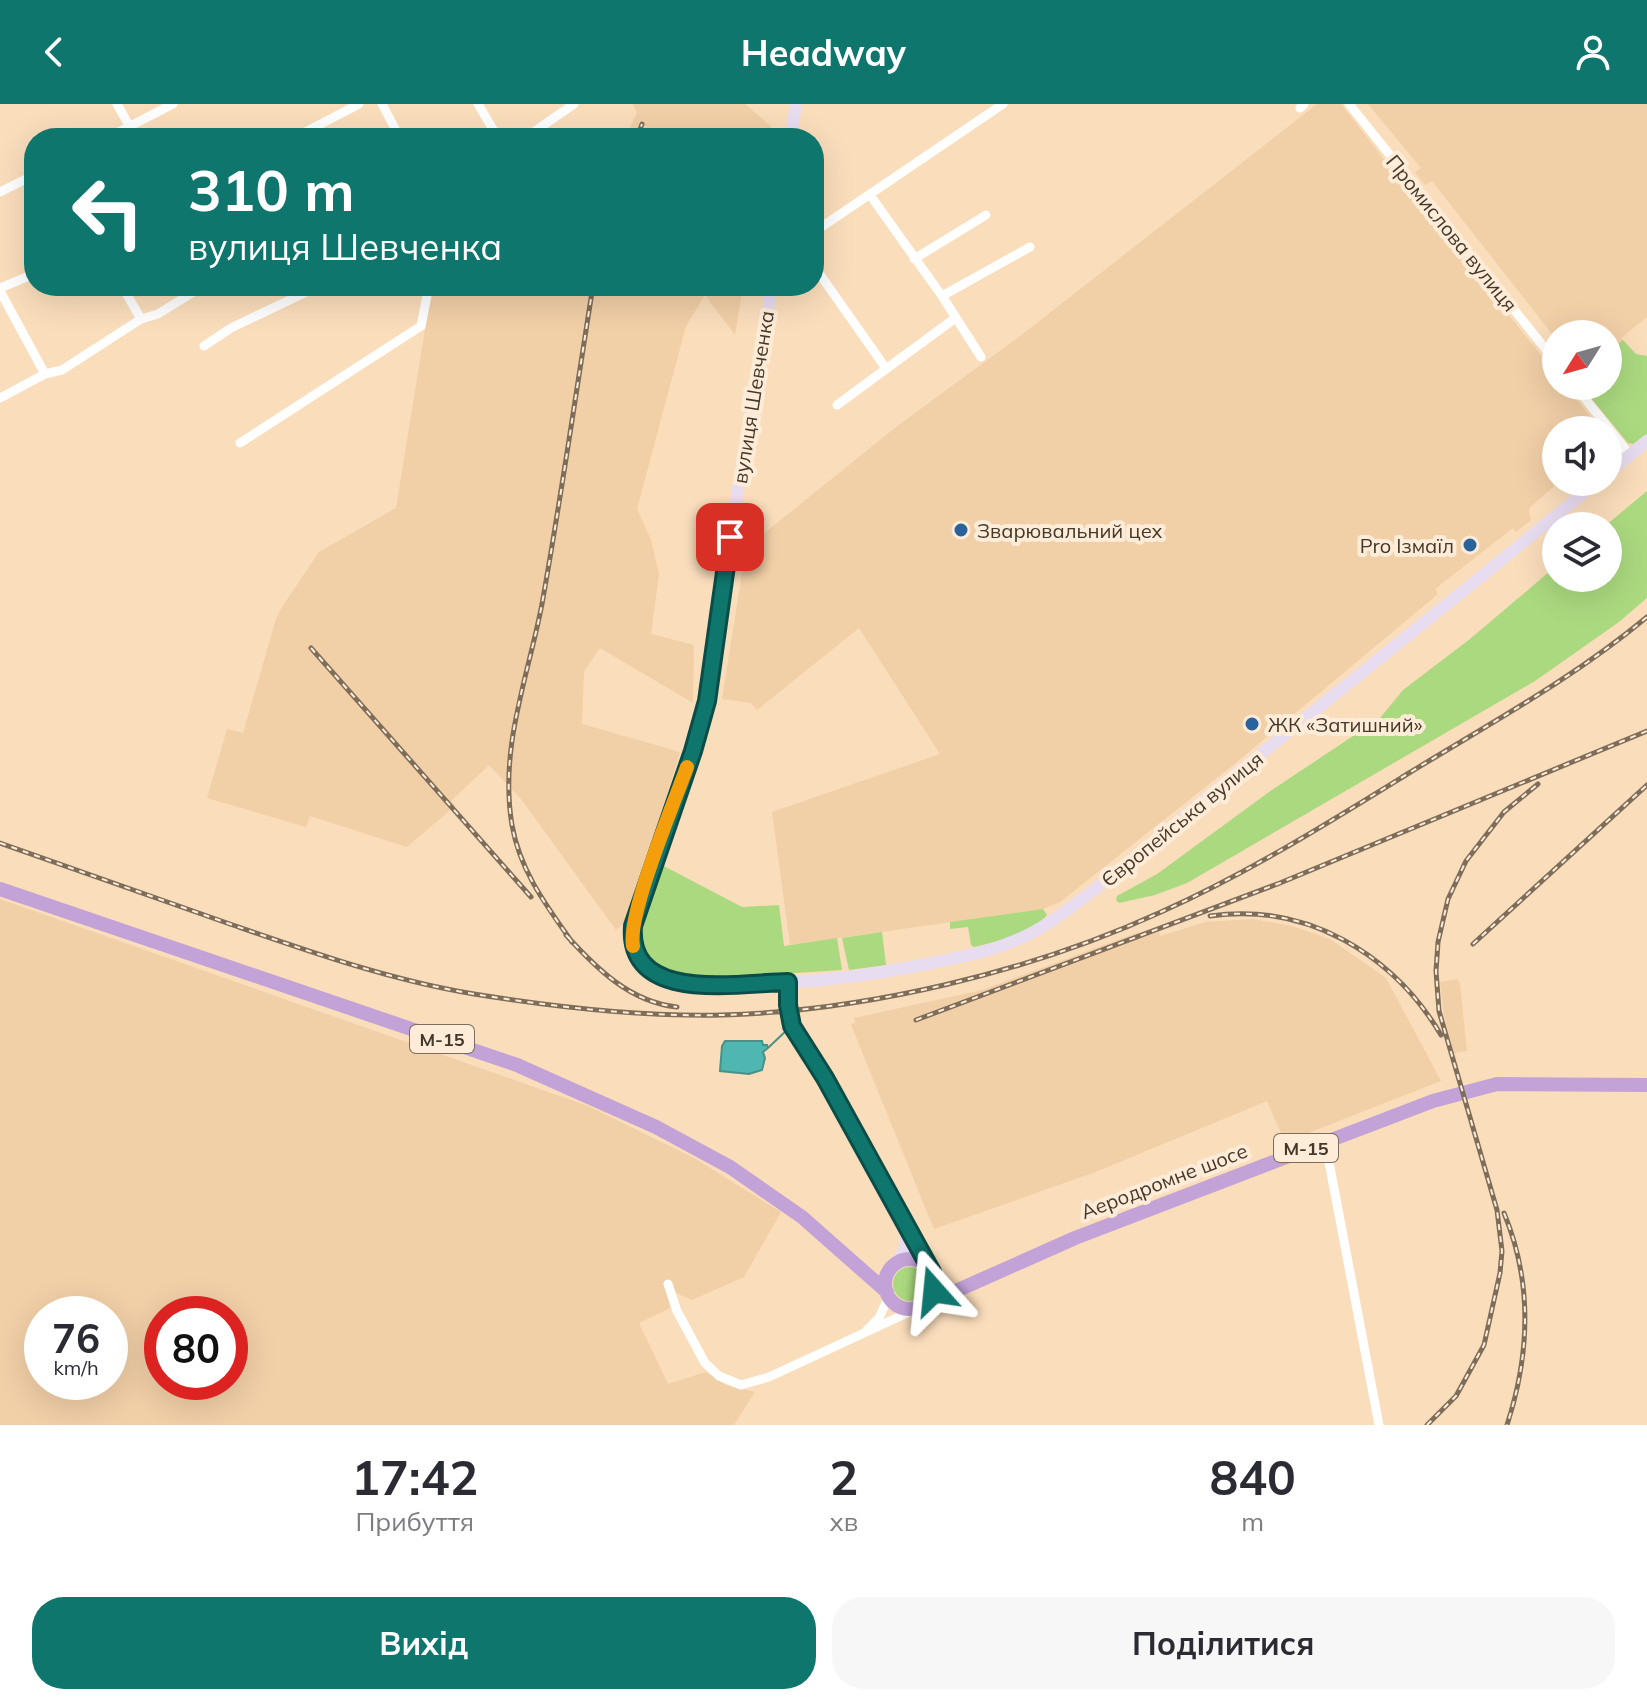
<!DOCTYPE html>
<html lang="uk">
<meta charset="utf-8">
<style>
body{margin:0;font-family:Mulish,sans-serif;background:#f7f7f7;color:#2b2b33;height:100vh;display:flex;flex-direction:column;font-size:30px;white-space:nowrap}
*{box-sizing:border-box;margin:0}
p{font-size:26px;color:#7c7c81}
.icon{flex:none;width:44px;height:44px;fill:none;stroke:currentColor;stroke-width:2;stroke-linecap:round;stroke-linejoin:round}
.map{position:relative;height:1321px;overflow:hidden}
.drawer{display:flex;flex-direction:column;background:#fff;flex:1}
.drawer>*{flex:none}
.banner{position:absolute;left:24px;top:24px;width:800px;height:168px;border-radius:32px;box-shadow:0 8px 32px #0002;background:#0f766e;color:#fff;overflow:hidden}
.needle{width:52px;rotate:233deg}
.buttons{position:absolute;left:1542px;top:216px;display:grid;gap:16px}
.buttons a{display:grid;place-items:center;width:80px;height:80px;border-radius:50%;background:#fff;box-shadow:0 8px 32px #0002;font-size:40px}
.speed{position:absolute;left:24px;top:1192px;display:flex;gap:16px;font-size:40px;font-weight:700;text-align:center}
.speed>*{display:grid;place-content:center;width:104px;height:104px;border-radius:50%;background:#fff;box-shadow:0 8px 32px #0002;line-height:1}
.speed small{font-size:20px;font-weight:400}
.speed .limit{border:12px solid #d22;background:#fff;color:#111}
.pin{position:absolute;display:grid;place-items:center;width:68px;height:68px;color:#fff;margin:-34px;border-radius:16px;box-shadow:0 4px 12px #0006}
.me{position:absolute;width:88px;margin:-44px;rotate:342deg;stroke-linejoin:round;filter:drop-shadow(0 0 6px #0008)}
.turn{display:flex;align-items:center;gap:28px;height:168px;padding:0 32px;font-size:36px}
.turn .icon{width:104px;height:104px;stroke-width:2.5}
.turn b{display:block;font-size:56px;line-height:68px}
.eta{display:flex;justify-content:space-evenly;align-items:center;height:136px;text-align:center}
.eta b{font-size:48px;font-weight:700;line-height:56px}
.primary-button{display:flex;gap:16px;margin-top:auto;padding:16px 32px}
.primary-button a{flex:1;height:92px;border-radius:32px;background:#0f766e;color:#fff;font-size:32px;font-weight:700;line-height:92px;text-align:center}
.primary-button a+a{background:#f7f7f7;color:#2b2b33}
header{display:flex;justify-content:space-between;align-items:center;height:104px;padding:0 32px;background:#0f766e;color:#fff;font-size:36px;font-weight:700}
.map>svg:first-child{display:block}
.built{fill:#f1cfa7;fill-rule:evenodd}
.green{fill:#abd97f}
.water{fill:#4fb6b1;stroke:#4b9088;stroke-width:2}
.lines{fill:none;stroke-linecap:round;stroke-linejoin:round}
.stream{stroke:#4b9088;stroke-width:2}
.minor{stroke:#fff;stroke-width:9}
.secondary{stroke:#e8dcf0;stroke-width:12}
.trunk{stroke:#c2a2d7;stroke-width:14}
.rail-casing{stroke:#7e6d59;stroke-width:5}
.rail{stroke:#feecd8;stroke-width:2;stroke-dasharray:6;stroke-linecap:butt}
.route-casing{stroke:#0a4d48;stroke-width:20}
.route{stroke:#0f766e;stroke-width:14}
.slow{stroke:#f59e0b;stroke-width:14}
.poi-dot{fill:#2a639b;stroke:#feecd8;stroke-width:3}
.labels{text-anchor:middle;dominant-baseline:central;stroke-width:8;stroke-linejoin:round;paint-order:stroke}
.shield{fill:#feecd8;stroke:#7b6e5e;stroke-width:2}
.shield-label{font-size:18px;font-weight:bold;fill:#43382a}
.street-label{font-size:20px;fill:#43382a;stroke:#feecd8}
.poi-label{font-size:20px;fill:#43382a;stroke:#feecd8;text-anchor:start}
</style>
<header><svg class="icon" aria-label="back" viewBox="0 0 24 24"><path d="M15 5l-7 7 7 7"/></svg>Headway<svg class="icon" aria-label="person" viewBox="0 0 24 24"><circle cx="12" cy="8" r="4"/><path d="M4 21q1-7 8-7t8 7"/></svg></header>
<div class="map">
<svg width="1647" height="1321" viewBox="0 0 1647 1321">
<rect width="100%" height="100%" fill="#faddbb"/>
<path class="built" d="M 633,0 L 745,0 L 771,22 L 769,34 L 625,34 L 637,9 Z
M 1317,0 L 1341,0 L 1445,134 L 1449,136 L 1556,270 L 1556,282 L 1566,282 L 1601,326 L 1556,326 L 1556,378 L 1559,378 L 1530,403 L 1529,409 L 1531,416 L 1516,428 L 1513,424 L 1435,485 L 1438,490 L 1232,662 L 1060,798 L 1043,805 L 790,841 L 772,708 L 940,650 L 859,524 L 757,606 L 751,599 L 722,595 L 746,444 L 896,323 L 1024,229 Z
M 1368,0 L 1647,0 L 1647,213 L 1621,234 L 1623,236 L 1608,248 L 1608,230 L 1556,230 L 1556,235 L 1432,77 L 1425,81 L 1415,68 L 1421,64 Z
M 432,182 L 743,182 L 735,231 L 705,191 L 686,222 L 637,405 L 651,436 L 659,470 L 651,530 L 694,541 L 693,599 L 600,544 L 584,567 L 582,620 L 680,648 L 632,807 L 625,818 L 616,826 L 521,695 L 489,661 L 451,697 L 455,702 L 407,743 L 310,712 L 306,723 L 207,694 L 227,625 L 243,629 L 276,515 L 282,503 L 319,448 L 396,404 Z
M 0,795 L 588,1002 L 694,1054 L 781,1108 L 744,1173 L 692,1196 L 667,1185 L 670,1204 L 639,1219 L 668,1280 L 706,1268 L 726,1281 L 755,1288 L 734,1321 L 0,1321 ZM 42,1210 L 110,1210 L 110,1278 L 42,1278 ZM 162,1210 L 230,1210 L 230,1278 L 162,1278 Z
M 1253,815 L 1292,822 L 1330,835 L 1386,874 L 1441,977 L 1285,1038 L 1267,997 L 1093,1069 L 934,1125 L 851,921 L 855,918 L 854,914 L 982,886 L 1139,828 L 1141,834 L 1159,828 L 1160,832 L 1206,818 Z
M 1457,875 L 1460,879 L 1467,947 L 1454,949 L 1444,913 L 1440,878 Z"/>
<path class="green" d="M 1623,236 L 1636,250 L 1647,252 L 1647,330 L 1633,340 L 1628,339 L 1581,282 L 1608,282 L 1608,248 Z
M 1647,387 L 1647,494 L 1619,518 L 1535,577 L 1187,779 L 1155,791 L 1119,799 L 1116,796 L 1117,792 L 1157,770 L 1269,688 L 1380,614 L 1403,586 L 1470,535 L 1556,462 L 1556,474 L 1608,474 L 1608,422 L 1605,422 Z
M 662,761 L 742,803 L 779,801 L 784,842 L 837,834 L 842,866 L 722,874 L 689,873 L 658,866 L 641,851 L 638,822 Z
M 1043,805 L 1047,811 C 1030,831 998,837 974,843 L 971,841 L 968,823 L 950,825 L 950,818 Z
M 882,828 L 886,861 L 849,866 L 842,834 Z
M893 1180a17 17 0 1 1 34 0a17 17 0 1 1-34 0Z"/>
<path class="water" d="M 725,937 L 762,937 L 763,941 L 767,941 L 768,944 L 763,948 L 765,954 L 762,966 L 749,970 L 720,967 L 722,942 Z"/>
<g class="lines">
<path class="stream" d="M 769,943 L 788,925"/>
<path class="minor" d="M 117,0 L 136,34
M 382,0 L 400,34
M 478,0 L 498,34
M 1349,0 L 1556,258
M 1300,4 L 1304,0
M 107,34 L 173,0
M 294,34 L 359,0
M 525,34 L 574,0
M 0,88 L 34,71
M 870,91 L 942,192 L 981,253
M 814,128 L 1003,0
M 914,155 L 986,111
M 814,162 L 885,263
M 122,182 L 141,215
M 0,184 L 34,170
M 0,187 L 45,270
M 942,192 L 1030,143
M 204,242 L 231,224 L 319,182
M 1575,282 L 1630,351
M 0,294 L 45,270 L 62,266 L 141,215 L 158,210 L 203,182
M 837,301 L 954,215
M 240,339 L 421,222 L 429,182
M 1325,1037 L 1379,1321
M 668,1180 L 677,1207 L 705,1259 L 719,1272 L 741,1281 L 769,1273 L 918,1204
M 867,1226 L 879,1214 L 889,1192"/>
<path class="secondary" d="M 791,34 L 796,0
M 772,182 L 730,433 L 707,597 L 693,647 L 633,822 C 629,870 664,878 704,880 C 781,883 858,874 932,859 C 960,853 988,848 1014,837 C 1042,826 1066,807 1090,789 C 1137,753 1180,715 1226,678 C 1350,578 1474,479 1597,378
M 1608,369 L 1647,337
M 788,878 L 788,901 L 792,922 L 825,974 L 930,1164
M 897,1160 L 905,1143 L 905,1123"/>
<path class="trunk" d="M 0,785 L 517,961 L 656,1023 L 730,1063 L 802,1113 L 887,1188
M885 1180a25 25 0 1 1 50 0a25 25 0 1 1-50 0Z
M 922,1202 L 1075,1134 L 1433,997 L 1497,980 L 1647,981"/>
<defs>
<path id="rail" d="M 637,34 L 642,20
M 311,544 L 531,793
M 0,739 C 76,766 151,792 227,819 C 308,847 389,876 474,890 C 555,903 639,913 722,911 C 866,907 1030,868 1161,808 C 1248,769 1328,719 1409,669 C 1489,620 1574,574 1647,513
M 1210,812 C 1306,798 1393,850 1441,931
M 566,831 C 597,865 630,898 677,903
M 572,838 C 546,801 520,767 512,721 C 499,644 528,573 542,500 C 561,394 576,288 593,182
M 1473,840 L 1647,681
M 916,916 L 1280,779 L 1647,627
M 1504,1109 C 1533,1179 1530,1250 1507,1321
M 1427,1321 L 1456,1292 L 1484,1241 L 1500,1169 L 1502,1147 L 1497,1106 L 1439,907 L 1436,867 L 1438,838 L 1448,795 L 1466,757 L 1504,708 L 1538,680"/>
</defs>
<use href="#rail" class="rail-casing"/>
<use href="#rail" class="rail"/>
</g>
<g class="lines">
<defs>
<path id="route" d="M 730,433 L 707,597 L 693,647 L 633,822 C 627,900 737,879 788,878 L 788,901 L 792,922 L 825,974 L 932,1168 L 934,1187"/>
</defs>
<use href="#route" class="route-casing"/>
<use href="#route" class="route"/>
<path class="slow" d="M 633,842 C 627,811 674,699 687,663"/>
</g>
<g class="poi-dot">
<circle cx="961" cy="426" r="8"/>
<circle cx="1470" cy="441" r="8"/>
<circle cx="1252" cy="620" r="8"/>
</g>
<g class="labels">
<g class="shield">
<rect x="410" y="921" width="64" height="28" rx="6"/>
<rect x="1274" y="1030" width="64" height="28" rx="6"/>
</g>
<g class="shield-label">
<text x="442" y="935">М-15</text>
<text x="1306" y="1044">М-15</text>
</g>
<g class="street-label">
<text transform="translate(1452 129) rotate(51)">Промислова вулиця</text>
<text transform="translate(753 293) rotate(-81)">вулиця Шевченка</text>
<text transform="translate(1182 715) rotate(-39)">Європейська вулиця</text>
<text transform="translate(1164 1077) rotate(-21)">Аеродромне шосе</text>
</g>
<g class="poi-label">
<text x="977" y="426">Зварювальний цех</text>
<text x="1454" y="441" text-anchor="end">Pro Ізмаїл</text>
<text x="1268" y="620">ЖК «Затишний»</text>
</g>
</g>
</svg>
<div class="buttons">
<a><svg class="needle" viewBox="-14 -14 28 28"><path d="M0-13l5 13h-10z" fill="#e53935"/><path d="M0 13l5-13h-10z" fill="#7c7c81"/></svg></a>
<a><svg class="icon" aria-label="sound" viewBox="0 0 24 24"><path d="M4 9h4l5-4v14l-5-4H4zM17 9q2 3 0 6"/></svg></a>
<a><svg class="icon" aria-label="layers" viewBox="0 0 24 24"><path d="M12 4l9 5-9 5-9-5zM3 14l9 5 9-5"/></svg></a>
</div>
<div class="speed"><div>76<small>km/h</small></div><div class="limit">80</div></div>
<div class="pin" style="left:730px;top:433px;background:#d93025"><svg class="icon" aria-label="arrive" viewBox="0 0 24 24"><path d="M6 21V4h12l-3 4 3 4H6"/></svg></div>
<svg class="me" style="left:934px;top:1187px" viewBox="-20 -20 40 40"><path d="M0-17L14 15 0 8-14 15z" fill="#0f766e" stroke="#fff" stroke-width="4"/></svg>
<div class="banner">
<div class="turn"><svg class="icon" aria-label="left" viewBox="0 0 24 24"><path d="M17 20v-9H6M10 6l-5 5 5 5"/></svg><div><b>310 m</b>вулиця Шевченка</div></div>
</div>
</div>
<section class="drawer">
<div class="eta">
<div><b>17:42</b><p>Прибуття</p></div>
<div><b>2</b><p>хв</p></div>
<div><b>840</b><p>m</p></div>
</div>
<div class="primary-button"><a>Вихід</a><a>Поділитися</a></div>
</section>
